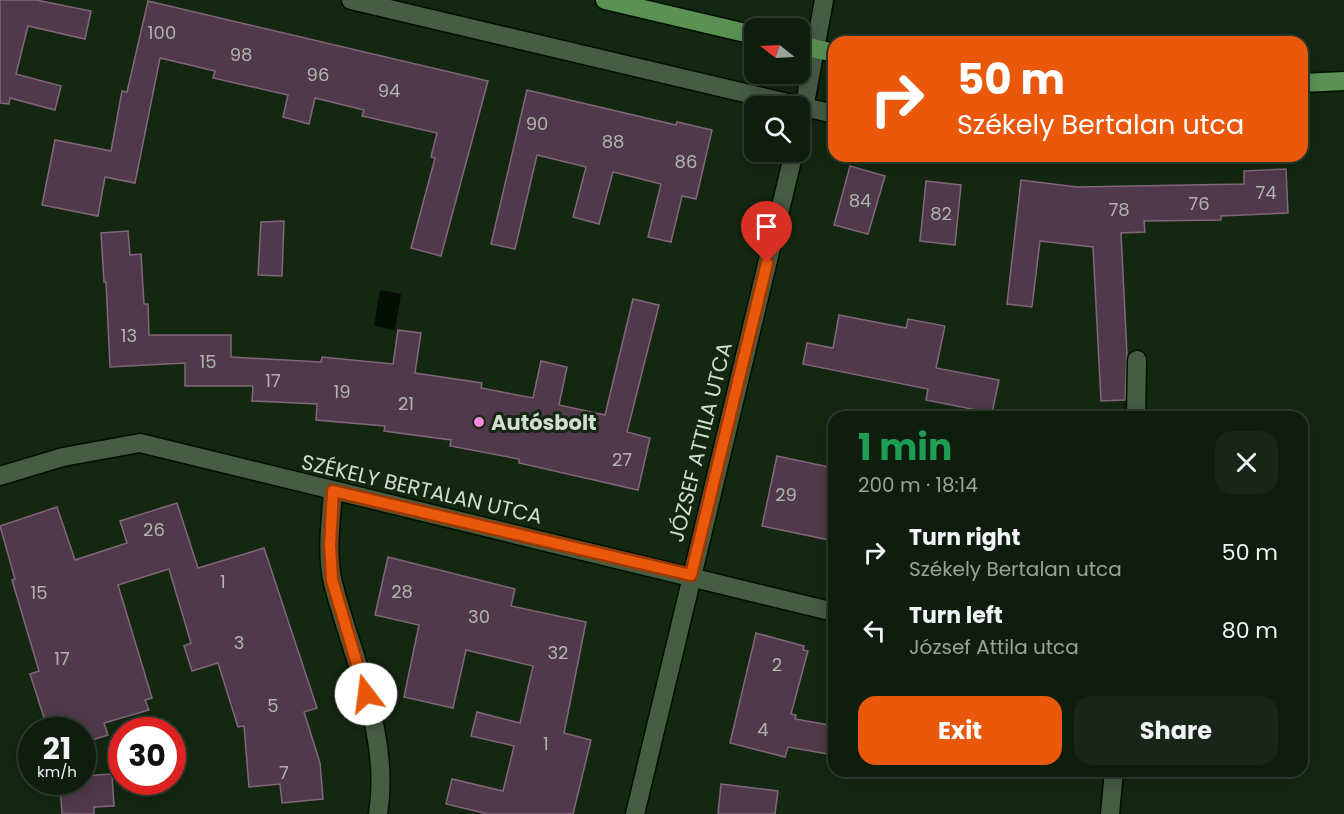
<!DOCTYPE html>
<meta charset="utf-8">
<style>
body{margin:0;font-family:Poppins,sans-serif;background:#172616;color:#f1f3f6;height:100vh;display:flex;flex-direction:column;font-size:22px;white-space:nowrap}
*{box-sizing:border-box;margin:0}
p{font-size:20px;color:#9ba29d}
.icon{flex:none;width:33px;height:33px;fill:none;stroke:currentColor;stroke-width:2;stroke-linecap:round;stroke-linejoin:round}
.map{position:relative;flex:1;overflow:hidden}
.sheet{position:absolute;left:828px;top:411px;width:480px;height:366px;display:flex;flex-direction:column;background:#0e1d0d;border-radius:18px;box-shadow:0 3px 15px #0003,0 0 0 2px #2e3b2e}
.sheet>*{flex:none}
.guide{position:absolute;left:828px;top:36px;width:480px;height:126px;border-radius:18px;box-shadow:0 3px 15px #0003,0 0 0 2px #2e3b2e;background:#ea580c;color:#fff;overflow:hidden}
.needle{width:39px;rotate:288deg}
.tools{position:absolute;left:744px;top:18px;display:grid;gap:12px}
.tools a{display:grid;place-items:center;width:66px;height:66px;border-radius:12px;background:#0e1d0d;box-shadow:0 3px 15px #0003,0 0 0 2px #2e3b2e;font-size:30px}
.speed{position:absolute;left:18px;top:717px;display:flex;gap:12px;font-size:30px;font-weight:700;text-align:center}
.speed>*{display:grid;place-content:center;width:78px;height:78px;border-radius:50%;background:#0e1d0d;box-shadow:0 3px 15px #0003,0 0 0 2px #2e3b2e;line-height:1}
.speed small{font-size:15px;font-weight:400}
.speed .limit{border:9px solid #d22;background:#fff;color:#111}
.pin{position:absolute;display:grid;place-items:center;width:51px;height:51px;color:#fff;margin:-62px -26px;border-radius:50% 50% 50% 0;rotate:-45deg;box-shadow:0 0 6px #0007}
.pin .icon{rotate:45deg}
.me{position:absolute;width:66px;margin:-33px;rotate:345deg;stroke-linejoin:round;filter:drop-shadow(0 0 4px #0008)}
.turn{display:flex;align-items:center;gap:21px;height:126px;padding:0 30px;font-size:27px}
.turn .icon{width:78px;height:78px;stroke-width:2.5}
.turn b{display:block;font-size:42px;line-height:51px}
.round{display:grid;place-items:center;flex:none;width:63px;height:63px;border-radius:18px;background:#172616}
.head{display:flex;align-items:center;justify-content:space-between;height:102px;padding:0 30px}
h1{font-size:36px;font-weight:700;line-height:45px;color:#1e9e55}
.cta{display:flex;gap:12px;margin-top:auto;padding:12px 30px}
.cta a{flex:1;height:69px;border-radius:18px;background:#ea580c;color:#fff;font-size:24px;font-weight:700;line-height:69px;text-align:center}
.cta a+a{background:#172616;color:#f1f3f6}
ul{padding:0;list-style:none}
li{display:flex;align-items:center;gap:18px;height:78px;padding:0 30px}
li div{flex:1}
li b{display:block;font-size:22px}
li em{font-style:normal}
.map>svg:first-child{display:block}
.water{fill:#020f02}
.building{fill:#50394a;stroke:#83667b;stroke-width:1.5}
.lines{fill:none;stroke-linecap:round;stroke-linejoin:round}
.minor-casing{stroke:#011000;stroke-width:21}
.major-casing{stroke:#011000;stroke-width:21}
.minor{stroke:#465c43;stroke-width:18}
.major{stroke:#5b9254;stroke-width:18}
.route-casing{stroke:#983908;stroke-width:15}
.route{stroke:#ea580c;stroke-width:10}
.poi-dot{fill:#fc86e3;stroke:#132711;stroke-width:2}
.labels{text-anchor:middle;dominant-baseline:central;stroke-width:6;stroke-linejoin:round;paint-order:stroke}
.number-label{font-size:18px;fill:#b1b5ae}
.poi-label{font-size:21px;font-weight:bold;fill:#d1decf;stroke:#132711;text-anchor:start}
.street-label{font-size:21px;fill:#d1decf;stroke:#132711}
</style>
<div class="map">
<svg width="1344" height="814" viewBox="0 0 1344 814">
<rect width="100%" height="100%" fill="#132711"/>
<path class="water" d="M 380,290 L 401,294 L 395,330 L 374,326 Z"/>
<path class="building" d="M 0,0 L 36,0 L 91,11 L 85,39 L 28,26 L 16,74 L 61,86 L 55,110 L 10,98 L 9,104 L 0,103 Z
M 148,1 L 488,81 L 441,256 L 411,248 L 435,158 L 431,157 L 437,133 L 362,116 L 364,110 L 315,98 L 309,124 L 283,117 L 288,95 L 213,78 L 215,71 L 160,58 L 135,183 L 105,177 L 98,216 L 42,205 L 55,140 L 111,151 L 122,91 L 127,92 Z
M 527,90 L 676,125 L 677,122 L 712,130 L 696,199 L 682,196 L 671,242 L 648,237 L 661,184 L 613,172 L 599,224 L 573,217 L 586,167 L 537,155 L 515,249 L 491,244 Z
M 850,166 L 885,176 L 868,234 L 834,225 Z
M 1286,169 L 1288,213 L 1221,216 L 1221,220 L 1144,221 L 1145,232 L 1121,233 L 1127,354 L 1125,400 L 1101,401 L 1093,247 L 1040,241 L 1032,307 L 1007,304 L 1021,180 L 1077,187 L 1244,184 L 1244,171 Z
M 926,181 L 961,185 L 955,245 L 920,241 Z
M 284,221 L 282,276 L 258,275 L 261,222 Z
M 128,231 L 130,255 L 141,254 L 144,304 L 148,304 L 149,335 L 231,335 L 231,357 L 321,362 L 322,357 L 393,364 L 398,330 L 421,333 L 415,373 L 482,383 L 481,388 L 533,398 L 541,361 L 567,367 L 559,405 L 605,415 L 633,299 L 659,305 L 627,432 L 650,438 L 638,490 L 519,463 L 519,459 L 450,446 L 451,440 L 384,431 L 385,426 L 316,420 L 317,404 L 252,401 L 253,386 L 185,386 L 185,363 L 110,367 L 106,282 L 104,282 L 101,233 Z
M 839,315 L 906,328 L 908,319 L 945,326 L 936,368 L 999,380 L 992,413 L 926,400 L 928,389 L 803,364 L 807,343 L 833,348 Z
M 777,456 L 834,468 L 834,541 L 762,526 Z
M 177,503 L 198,568 L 264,548 L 317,708 L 304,712 L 320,763 L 323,799 L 282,803 L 280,784 L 249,787 L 244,726 L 238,727 L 218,663 L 192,671 L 184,646 L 191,643 L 169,569 L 118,585 L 152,698 L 145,700 L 149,710 L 104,723 L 108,735 L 82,743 L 82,730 L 48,730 L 30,674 L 39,671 L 12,580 L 15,579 L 0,526 L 57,507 L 75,560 L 127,543 L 120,521 Z
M 388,557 L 515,589 L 511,606 L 586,622 L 564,733 L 591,740 L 573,814 L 488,814 L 446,804 L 452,779 L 503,791 L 514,746 L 471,736 L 477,712 L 520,723 L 533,666 L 466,650 L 453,708 L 404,697 L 419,625 L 375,615 Z
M 756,633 L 804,646 L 803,650 L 808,651 L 791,714 L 796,715 L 795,719 L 834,726 L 834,755 L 788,747 L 785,757 L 730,743 Z
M 112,774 L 114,806 L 94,807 L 94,814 L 62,814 L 60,782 L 82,782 L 82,776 Z
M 721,784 L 778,791 L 775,814 L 718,814 Z"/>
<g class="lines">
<defs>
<path id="minor" d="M 351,0 L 834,114
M 800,131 L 824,0
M 1136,417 L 1137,360
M 0,476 L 63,457 L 140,443 L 834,612
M 333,491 C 331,520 326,554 333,583 C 352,658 391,735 378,814
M 635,814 L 794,152
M 1110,814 L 1114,771"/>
<path id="major" d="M 605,0 L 754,35
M 800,45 L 834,53
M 1302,83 L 1344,81"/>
</defs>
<use href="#minor" class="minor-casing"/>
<use href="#major" class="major-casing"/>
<use href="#minor" class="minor"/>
<use href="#major" class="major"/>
</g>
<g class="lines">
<defs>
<path id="route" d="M 366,694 L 332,580 L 330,545 L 333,491 L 691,575 L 767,263"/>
</defs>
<use href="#route" class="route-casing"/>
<use href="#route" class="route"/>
</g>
<circle class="poi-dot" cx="479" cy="422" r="6"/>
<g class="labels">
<g class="number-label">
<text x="162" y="32">100</text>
<text x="241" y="54">98</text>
<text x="318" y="74">96</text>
<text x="389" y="90">94</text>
<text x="537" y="123">90</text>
<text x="613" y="141">88</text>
<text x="686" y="161">86</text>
<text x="1266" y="192">74</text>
<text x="860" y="200">84</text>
<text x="1199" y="203">76</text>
<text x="1119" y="209">78</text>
<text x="941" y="213">82</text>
<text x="129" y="335">13</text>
<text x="208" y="361">15</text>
<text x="273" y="380">17</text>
<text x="342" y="391">19</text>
<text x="406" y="403">21</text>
<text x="622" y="459">27</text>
<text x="786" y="494">29</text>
<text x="154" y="529">26</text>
<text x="223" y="581">1</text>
<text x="402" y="591">28</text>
<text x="39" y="592">15</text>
<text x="479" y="616">30</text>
<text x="239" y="642">3</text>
<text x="558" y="652">32</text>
<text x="62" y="658">17</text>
<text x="777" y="664">2</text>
<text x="273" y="705">5</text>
<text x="763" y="729">4</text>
<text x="546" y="743">1</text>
<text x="284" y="772">7</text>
</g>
<g class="poi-label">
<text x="491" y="422">Autósbolt</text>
</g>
<g class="street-label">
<text transform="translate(700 442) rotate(-76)">JÓZSEF ATTILA UTCA</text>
<text transform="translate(422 489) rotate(13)">SZÉKELY BERTALAN UTCA</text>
</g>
</g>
</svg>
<div class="tools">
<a><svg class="needle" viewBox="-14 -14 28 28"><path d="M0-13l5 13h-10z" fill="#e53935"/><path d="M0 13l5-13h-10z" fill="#9ba29d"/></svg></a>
<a><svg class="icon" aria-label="search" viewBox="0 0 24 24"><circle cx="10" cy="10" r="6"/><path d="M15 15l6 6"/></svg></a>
</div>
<div class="speed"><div>21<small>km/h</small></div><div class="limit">30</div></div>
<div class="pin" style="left:767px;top:263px;background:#d93025"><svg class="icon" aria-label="arrive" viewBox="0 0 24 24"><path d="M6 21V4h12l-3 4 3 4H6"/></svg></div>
<svg class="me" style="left:366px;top:694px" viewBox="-20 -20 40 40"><circle r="19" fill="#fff"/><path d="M0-13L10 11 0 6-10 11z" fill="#ea580c"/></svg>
<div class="guide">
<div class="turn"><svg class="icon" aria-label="right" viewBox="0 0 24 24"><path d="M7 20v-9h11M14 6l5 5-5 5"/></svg><div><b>50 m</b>Székely Bertalan utca</div></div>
</div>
<section class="sheet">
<div class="head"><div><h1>1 min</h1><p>200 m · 18:14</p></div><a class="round"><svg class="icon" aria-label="close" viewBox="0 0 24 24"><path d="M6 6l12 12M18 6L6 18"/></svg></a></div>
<ul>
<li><svg class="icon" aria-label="right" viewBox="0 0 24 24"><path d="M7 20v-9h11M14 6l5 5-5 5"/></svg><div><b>Turn right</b><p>Székely Bertalan utca</p></div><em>50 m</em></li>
<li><svg class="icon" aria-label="left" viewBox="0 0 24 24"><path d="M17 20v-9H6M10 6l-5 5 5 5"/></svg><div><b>Turn left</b><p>József Attila utca</p></div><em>80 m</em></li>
</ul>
<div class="cta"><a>Exit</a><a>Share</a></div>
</section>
</div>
